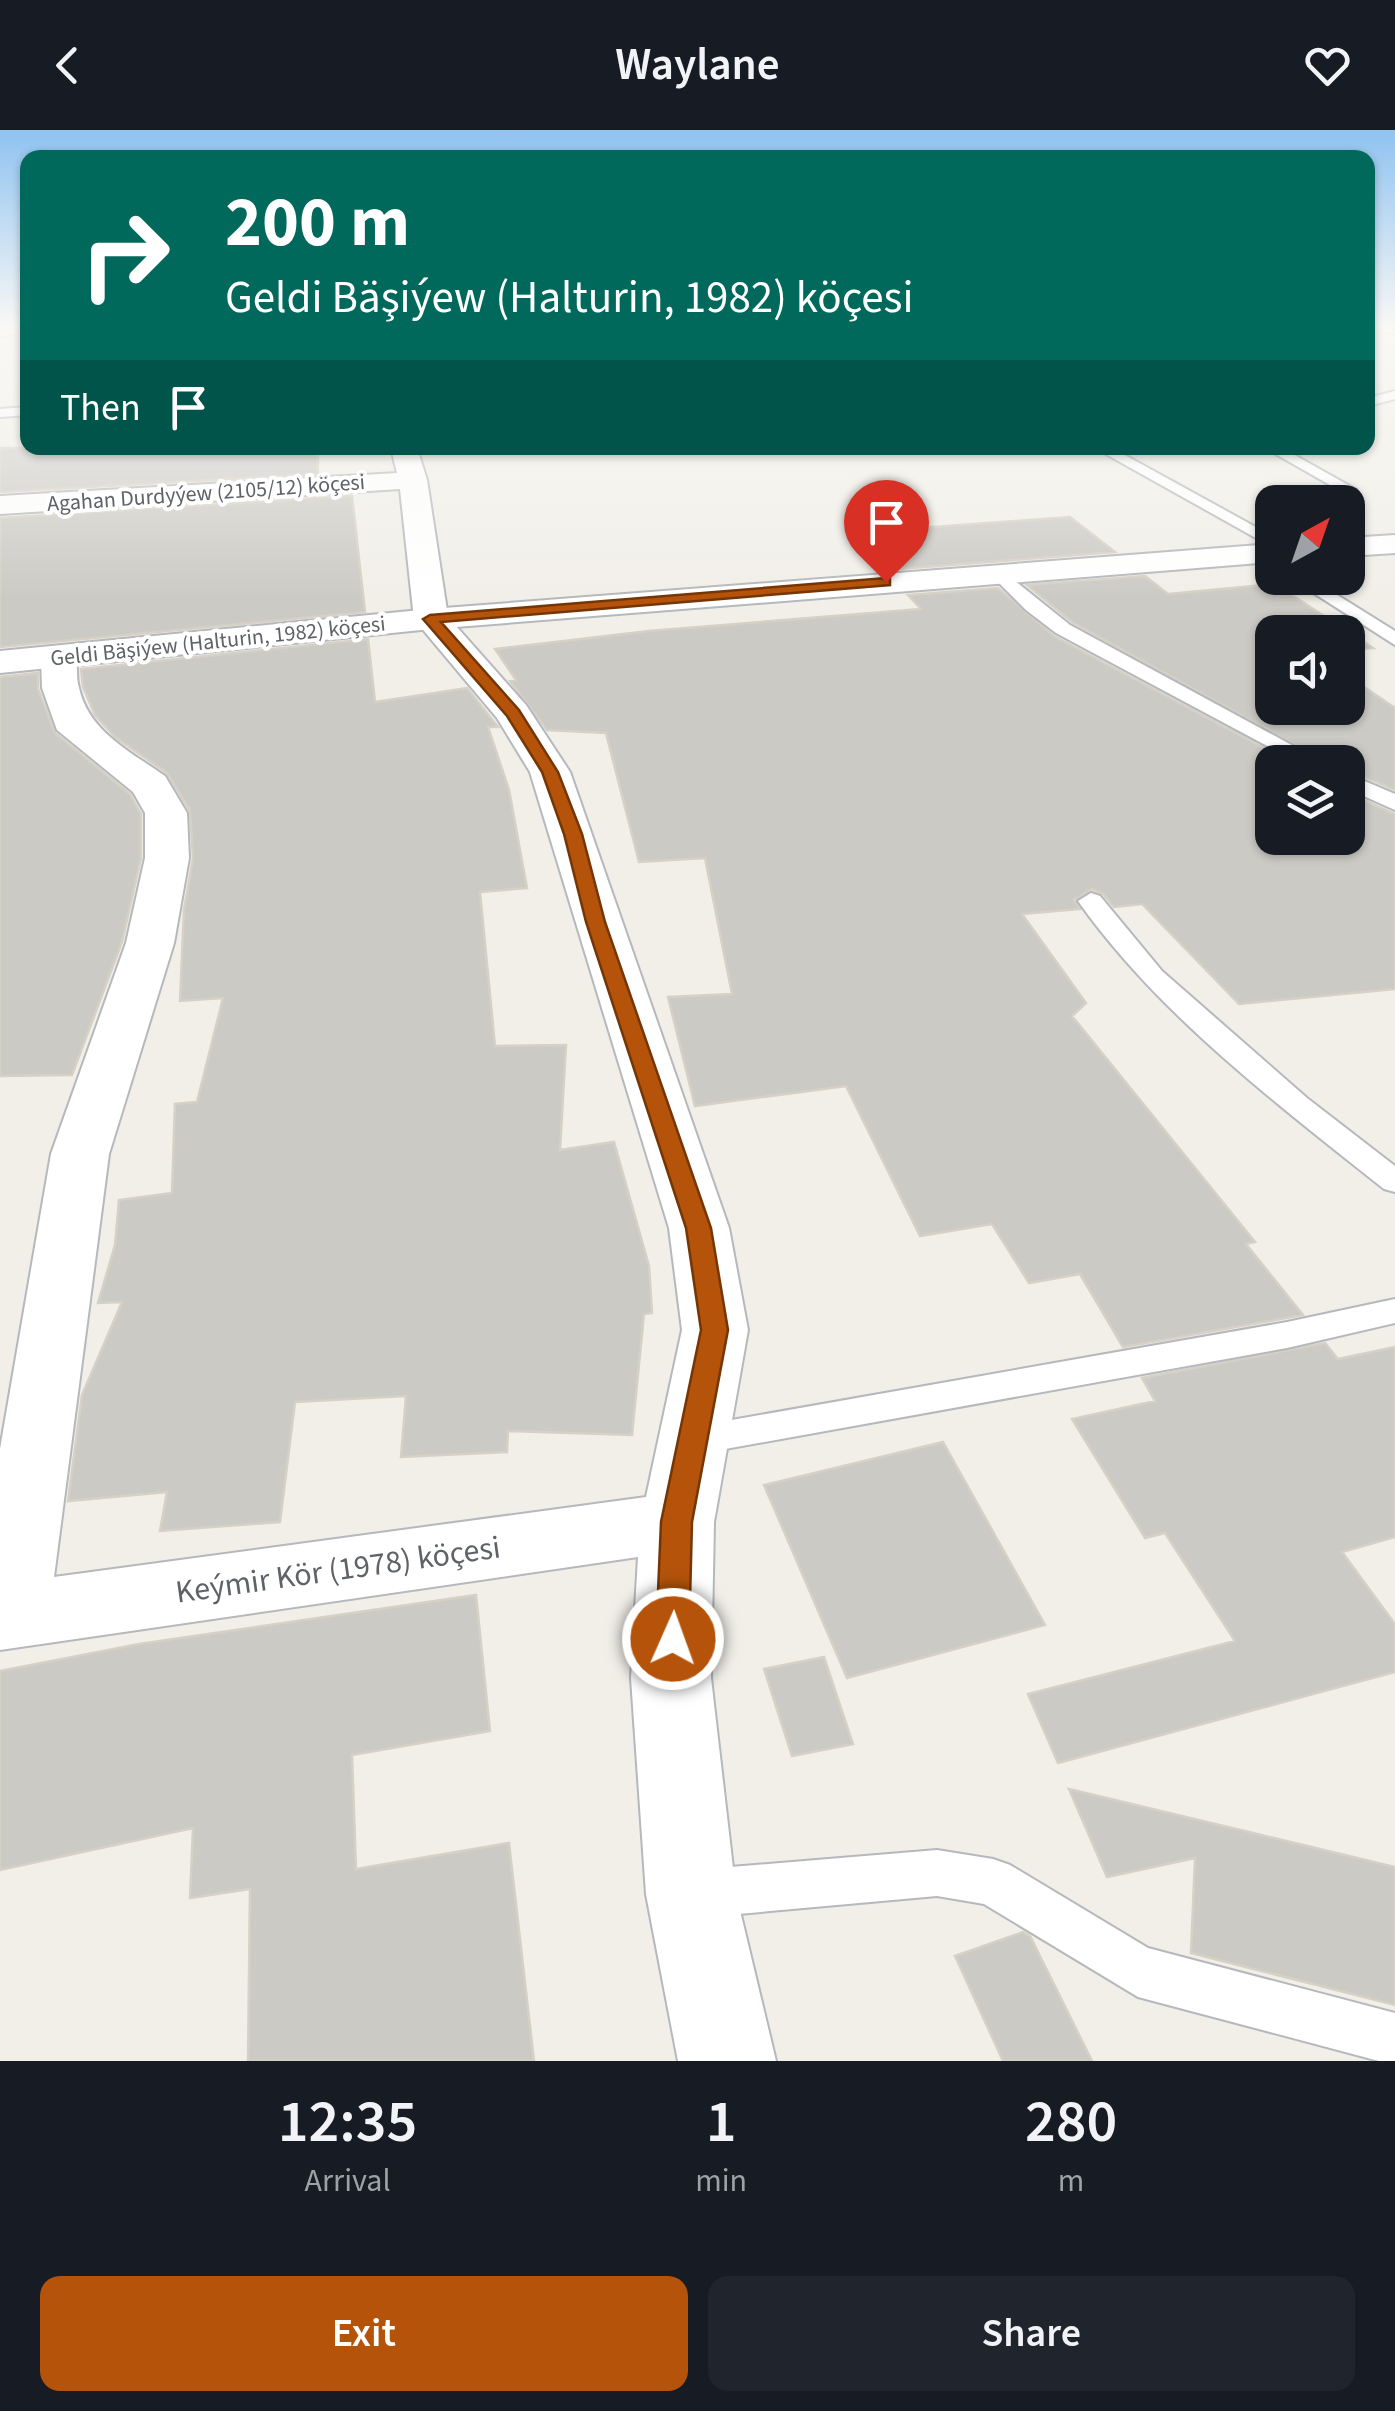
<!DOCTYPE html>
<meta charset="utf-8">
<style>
body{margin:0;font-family:"Source Sans 3",sans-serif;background:#20242c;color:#f1f3f6;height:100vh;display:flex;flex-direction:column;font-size:38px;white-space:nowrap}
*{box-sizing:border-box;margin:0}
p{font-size:32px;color:#9ea1a6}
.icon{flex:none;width:55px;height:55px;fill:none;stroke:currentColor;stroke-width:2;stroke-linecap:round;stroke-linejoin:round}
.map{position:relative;height:1931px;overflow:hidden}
.drawer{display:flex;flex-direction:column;background:#171b24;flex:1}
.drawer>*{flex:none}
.banner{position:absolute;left:20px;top:20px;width:1355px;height:305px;border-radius:20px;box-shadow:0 2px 8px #0004;background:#00695c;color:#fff;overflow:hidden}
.needle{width:65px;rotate:40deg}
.tools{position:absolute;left:1255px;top:355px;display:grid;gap:20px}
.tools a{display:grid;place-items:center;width:110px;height:110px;border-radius:20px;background:#171b24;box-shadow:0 2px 8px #0004;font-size:50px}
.pin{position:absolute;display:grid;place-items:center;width:85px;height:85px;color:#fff;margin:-102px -42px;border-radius:50% 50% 50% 0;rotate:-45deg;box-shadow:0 0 10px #0007}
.pin .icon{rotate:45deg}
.me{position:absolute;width:110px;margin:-55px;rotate:2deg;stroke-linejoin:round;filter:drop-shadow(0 0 8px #0008)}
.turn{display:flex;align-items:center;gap:35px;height:210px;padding:0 40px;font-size:45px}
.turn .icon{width:130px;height:130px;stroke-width:2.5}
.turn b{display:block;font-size:70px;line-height:85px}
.then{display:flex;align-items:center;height:95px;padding:0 40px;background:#0003;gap:20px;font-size:38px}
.eta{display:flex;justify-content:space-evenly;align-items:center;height:170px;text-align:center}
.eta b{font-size:60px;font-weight:600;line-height:70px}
.cta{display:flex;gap:20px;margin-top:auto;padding:20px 40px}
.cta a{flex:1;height:115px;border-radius:20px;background:#b45309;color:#fff;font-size:40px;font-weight:600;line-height:115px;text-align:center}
.cta a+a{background:#20242c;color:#f1f3f6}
header{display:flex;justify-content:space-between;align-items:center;height:130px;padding:0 40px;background:#171b24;font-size:45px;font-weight:600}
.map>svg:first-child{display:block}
.building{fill:#cccac5;stroke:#d6d1c6;stroke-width:2.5}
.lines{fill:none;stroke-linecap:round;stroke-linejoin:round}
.service-casing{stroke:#b5b8bc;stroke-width:4}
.minor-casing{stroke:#b5b8bc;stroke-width:4}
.tertiary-casing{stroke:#b5b8bc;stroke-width:4}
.service{fill:#fff;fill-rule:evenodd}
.minor{fill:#fff;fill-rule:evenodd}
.tertiary{fill:#fff;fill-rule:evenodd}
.route{fill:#b45309;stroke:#753606;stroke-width:2.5}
.labels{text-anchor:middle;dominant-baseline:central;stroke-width:8;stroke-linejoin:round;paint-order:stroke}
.far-street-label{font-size:22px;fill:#5f6368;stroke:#fff}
.near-street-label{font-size:32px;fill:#5f6368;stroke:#fff}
</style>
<header><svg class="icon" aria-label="back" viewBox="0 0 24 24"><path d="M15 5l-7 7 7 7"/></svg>Waylane<svg class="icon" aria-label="heart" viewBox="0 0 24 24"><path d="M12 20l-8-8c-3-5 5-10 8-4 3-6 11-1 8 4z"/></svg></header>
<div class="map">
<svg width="1395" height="1931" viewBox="0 0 1395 1931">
<rect width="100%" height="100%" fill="#f1efe8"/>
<path class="building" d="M 0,318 L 318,318 L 318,344 L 0,362 Z
M 352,366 L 365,482 L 0,517 L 0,388 Z
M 1070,387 L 1115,422 L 886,440 L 852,403 Z
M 1145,446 L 1168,464 L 1275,454 L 1373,518 L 1348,520 L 1348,502 L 1272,502 L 1272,578 L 1348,578 L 1348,546 L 1395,578 L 1395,660 L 1348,640 L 1348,632 L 1326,632 L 1072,492 L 1027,455 Z
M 998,458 L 1054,506 L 1290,632 L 1272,632 L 1272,708 L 1348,708 L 1348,663 L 1395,684 L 1395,859 L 1239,874 L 1142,774 L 1114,777 L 1103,764 L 1092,759 L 1074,770 L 1080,779 L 1022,784 L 1086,873 L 1072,886 L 1255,1112 L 1246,1114 L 1303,1185 L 1123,1217 L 1080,1144 L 1029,1153 L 992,1094 L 920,1106 L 846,956 L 695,976 L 668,867 L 732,864 L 705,728 L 639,732 L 606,603 L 547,600 L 510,551 L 516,550 L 495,519 L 649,501 L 921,479 L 908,465 Z
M 368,509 L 375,572 L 467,558 L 498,597 L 488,597 L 509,660 L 527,758 L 480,762 L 495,916 L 566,915 L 560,1020 L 614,1012 L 649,1136 L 652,1183 L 644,1184 L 632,1305 L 508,1301 L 507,1322 L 401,1327 L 406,1266 L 295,1272 L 280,1392 L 160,1401 L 167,1362 L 68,1371 L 82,1265 L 122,1172 L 98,1173 L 115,1115 L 119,1070 L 172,1063 L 175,974 L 197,972 L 223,868 L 180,871 L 184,780 L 193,728 L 190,681 L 167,643 L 115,607 L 95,585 L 83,557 L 81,539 Z
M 38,543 L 38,559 L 55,603 L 130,664 L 141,684 L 141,728 L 122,812 L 72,945 L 0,946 L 0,547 Z
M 1325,1213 L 1338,1229 L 1395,1217 L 1395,1407 L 1342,1422 L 1395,1494 L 1395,1542 L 1058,1633 L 1028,1564 L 1235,1511 L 1165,1403 L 1145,1408 L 1072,1289 L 1155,1271 L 1142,1248 Z
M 943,1312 L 1045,1495 L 847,1548 L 764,1355 Z
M 476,1465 L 490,1601 L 352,1625 L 356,1739 L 509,1713 L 534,1931 L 248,1931 L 250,1759 L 190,1768 L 193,1698 L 0,1740 L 0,1541 L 139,1514 Z
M 824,1527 L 853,1614 L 792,1626 L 764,1539 Z
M 1069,1659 L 1395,1737 L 1395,1875 L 1191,1823 L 1195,1728 L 1107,1747 Z
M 1023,1802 L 1030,1806 L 1092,1931 L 1003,1931 L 955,1826 Z"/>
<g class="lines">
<defs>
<path id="service" d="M 1378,199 L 1395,199 L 1395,204 L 1380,201 Z
M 1395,261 L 1395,269 L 1368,276 L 1368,268 Z
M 28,277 L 28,285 L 0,287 L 0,279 Z
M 1095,318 L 1112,318 L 1272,406 L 1272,417 Z
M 1265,318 L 1282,318 L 1357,360 L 1344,363 Z
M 999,438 L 1070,495 L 1323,632 L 1297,632 L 1056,503 L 1026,480 L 993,447 L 993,439 Z
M 1290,448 L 1310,448 L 1395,501 L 1395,515 Z
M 1348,644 L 1395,664 L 1395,680 L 1348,659 Z
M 1091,763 L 1100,766 L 1162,841 L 1307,968 L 1395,1036 L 1395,1062 L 1384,1059 C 1275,972 1159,885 1078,771 Z
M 1395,1169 L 1395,1193 L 1287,1218 L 692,1325 L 678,1321 L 673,1311 L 678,1301 L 692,1297 L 1287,1192 Z
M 937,1720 L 993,1729 L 1010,1735 L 1148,1818 L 1395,1883 L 1395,1931 L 1379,1931 L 1138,1867 L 984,1774 L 937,1766 L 694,1788 L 677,1781 L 669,1764 L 677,1747 L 694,1740 Z"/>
<path id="minor" d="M 0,199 L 27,199 L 23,203 L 0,206 Z
M 391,318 L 417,318 L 427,350 L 448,487 L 526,575 L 570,642 L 729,1098 L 748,1200 L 714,1392 L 711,1548 L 736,1764 L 776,1931 L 678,1931 L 646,1764 L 631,1548 L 638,1427 L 0,1520 L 0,1319 L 51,1024 L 126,813 L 145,728 L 145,683 L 133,662 L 57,600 L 42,558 L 41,528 L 46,520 L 59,517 L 72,520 C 80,533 75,545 79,558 C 89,602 131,622 165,646 L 187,683 L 189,728 L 174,813 L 109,1024 L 54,1447 L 646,1367 L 682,1200 L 669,1098 L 530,642 L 497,588 L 414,489 L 400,359 L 0,384 L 0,366 L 397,343 Z"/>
<path id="tertiary" d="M 1395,405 L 1395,423 L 1348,426 L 1348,408 Z
M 1272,414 L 1272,432 L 431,499 L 0,543 L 0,521 L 431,479 Z"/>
</defs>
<use href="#service" class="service-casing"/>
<use href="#minor" class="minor-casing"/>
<use href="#tertiary" class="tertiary-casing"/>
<use href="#service" class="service"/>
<use href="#minor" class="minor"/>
<use href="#tertiary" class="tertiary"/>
</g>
<linearGradient id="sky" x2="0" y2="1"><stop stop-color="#8fc3f1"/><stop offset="0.42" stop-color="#f9f8f5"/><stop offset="1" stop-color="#f9f8f5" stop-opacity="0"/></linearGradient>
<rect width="1395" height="469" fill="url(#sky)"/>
<path class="route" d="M 886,448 L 890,449 L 890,455 L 441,492 L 519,580 L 558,642 L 582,704 L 605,792 L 711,1098 L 728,1200 L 692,1392 L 689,1509 L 684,1519 L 673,1523 L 661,1519 L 656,1509 L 661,1392 L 701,1200 L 686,1098 L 586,792 L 564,704 L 542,642 L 507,586 L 423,489 L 430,485 Z"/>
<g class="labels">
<g class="far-street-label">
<text transform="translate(206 363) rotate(-4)">Agahan Durdyýew (2105/12) köçesi</text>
<text transform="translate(218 511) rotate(-6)">Geldi Bäşiýew (Halturin, 1982) köçesi</text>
</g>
<g class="near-street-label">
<text transform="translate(338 1440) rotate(-8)">Keýmir Kör (1978) köçesi</text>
</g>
</g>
</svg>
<div class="tools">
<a><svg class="needle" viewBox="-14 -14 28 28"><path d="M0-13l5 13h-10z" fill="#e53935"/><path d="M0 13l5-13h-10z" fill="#9ea1a6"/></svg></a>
<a><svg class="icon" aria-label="sound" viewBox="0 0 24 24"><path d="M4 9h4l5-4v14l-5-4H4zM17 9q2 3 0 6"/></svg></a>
<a><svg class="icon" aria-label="layers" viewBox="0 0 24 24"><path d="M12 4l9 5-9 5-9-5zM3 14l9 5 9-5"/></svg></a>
</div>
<div class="pin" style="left:886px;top:452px;background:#d93025"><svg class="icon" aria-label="arrive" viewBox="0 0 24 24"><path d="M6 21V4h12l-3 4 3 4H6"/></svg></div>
<svg class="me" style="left:673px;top:1509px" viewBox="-20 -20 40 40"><circle r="17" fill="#b45309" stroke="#fff" stroke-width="3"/><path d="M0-11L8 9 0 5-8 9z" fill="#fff"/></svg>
<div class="banner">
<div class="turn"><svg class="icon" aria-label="right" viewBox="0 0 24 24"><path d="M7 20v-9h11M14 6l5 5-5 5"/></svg><div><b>200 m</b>Geldi Bäşiýew (Halturin, 1982) köçesi</div></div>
<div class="then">Then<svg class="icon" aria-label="arrive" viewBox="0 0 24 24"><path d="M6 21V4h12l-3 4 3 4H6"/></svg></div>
</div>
</div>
<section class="drawer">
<div class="eta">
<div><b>12:35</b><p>Arrival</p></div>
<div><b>1</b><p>min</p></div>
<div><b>280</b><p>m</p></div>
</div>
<div class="cta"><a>Exit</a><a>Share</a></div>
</section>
